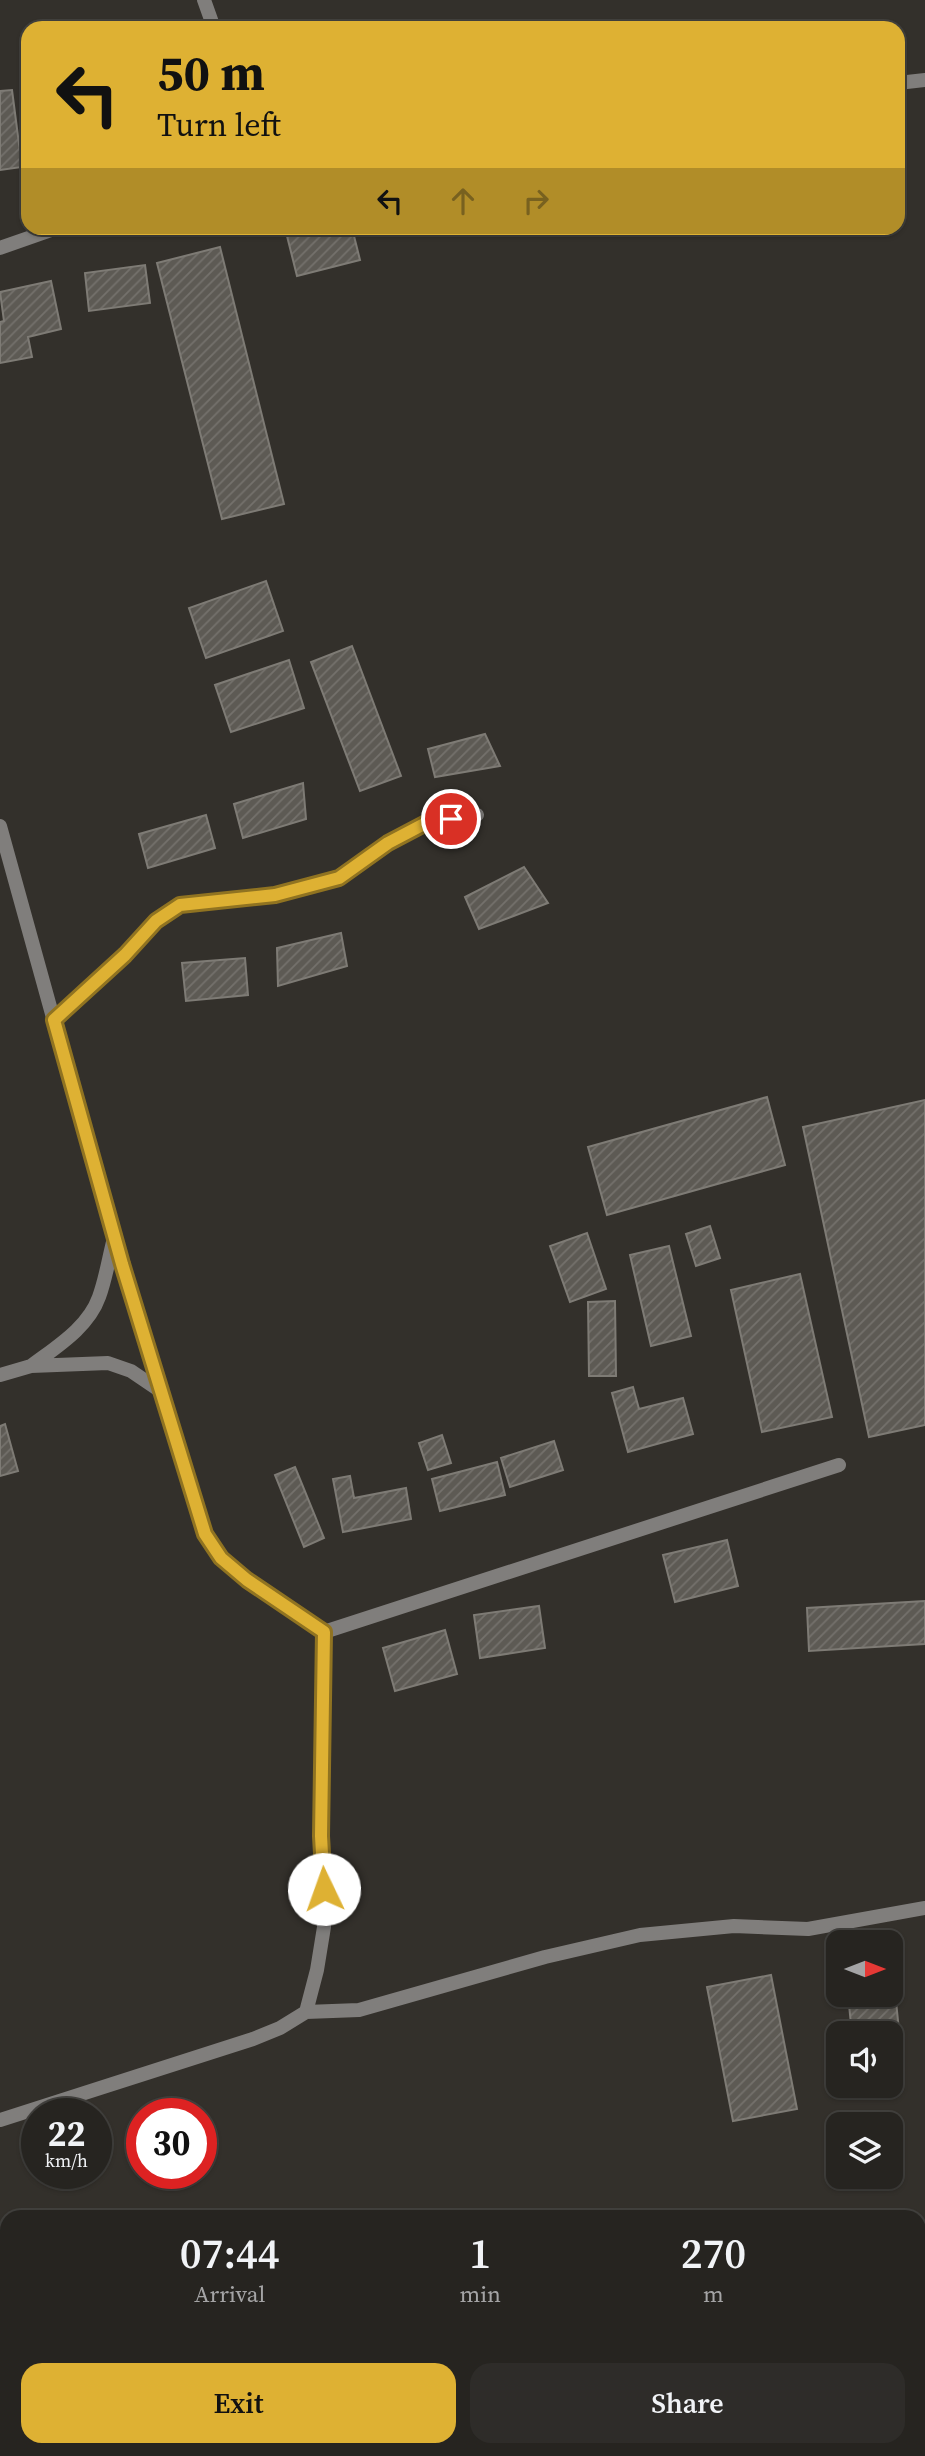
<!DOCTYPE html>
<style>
body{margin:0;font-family:"Source Serif 4",serif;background:#2e2c29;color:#f1f3f6;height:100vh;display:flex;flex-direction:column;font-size:26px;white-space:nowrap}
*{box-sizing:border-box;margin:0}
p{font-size:23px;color:#a4a4a5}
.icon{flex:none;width:38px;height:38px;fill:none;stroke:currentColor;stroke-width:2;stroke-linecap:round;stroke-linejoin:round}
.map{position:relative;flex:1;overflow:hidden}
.sheet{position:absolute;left:0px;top:2210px;width:926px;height:247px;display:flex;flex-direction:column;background:#262420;border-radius:21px 21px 0 0;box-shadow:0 2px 5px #0004,0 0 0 2px #42413e}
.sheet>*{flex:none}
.guide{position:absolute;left:21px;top:21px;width:884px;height:214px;border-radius:21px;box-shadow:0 2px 5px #0004,0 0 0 2px #42413e;background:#deb133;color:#111;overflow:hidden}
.needle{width:46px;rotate:90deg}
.buttons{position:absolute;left:826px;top:1930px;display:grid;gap:14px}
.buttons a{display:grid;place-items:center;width:77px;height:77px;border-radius:14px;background:#262420;box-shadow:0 2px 5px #0004,0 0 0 2px #42413e;font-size:35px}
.speed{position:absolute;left:21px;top:2098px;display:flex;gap:14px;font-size:35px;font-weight:700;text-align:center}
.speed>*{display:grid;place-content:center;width:91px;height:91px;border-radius:50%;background:#262420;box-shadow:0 2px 5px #0004,0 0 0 2px #42413e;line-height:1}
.speed small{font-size:18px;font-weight:400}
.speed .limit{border:10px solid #d22;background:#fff;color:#111}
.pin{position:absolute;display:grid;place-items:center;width:60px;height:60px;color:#fff;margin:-30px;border:4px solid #fff;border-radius:50%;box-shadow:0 2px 7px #0007}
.me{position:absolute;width:77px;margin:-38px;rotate:357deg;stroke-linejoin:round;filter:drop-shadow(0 0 5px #0008)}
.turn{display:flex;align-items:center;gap:24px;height:147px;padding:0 21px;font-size:32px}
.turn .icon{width:91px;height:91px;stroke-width:2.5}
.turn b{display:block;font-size:49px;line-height:60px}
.lanes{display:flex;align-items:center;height:66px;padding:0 21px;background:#0003;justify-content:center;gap:35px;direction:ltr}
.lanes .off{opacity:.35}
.eta{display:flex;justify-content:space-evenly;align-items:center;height:119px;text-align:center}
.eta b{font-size:42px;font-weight:600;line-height:49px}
.action{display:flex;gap:14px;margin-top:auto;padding:14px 21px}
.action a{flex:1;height:80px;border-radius:21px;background:#deb133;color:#111;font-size:28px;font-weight:600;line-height:80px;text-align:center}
.action a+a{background:#2e2c29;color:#f1f3f6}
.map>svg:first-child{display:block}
.building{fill:url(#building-hatch);stroke:#7e7b75;stroke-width:2}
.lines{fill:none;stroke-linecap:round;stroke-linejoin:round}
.street{stroke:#807e7c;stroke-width:14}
.route-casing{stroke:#907321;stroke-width:18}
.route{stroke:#deb133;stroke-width:12}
</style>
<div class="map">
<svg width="925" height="2456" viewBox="0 0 925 2456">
<defs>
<pattern id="building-hatch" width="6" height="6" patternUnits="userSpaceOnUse" patternTransform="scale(1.75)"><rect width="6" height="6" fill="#5d5a54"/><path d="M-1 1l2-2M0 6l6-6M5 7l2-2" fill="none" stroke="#74716c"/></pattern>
</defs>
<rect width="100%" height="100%" fill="#33302b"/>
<path class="building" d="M 12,90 L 22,167 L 0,170 L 0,91 Z
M 285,228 L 352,228 L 360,260 L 297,276 Z
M 220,247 L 284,504 L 222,519 L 157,263 Z
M 145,265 L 150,303 L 89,311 L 85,273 Z
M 51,281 L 61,329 L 28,337 L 32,357 L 0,363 L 0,322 L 4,321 L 0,292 Z
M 266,581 L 283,631 L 206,658 L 189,608 Z
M 352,646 L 401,776 L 360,791 L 311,662 Z
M 289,660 L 304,708 L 231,732 L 215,685 Z
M 485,734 L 500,766 L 435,777 L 428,749 Z
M 303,783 L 306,819 L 243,838 L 234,804 Z
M 206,815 L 215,848 L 148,868 L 139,834 Z
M 524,867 L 548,903 L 479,929 L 465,897 Z
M 341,933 L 347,966 L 278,986 L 277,948 Z
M 245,958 L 248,995 L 186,1001 L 182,963 Z
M 767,1097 L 785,1165 L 607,1215 L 588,1147 Z
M 925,1100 L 925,1425 L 869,1437 L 803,1127 Z
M 710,1226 L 720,1258 L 696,1266 L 686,1234 Z
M 587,1233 L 606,1289 L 570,1302 L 550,1246 Z
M 669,1246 L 691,1336 L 651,1346 L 630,1255 Z
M 800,1274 L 832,1417 L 762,1432 L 731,1290 Z
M 615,1301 L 616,1376 L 589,1376 L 588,1302 Z
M 633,1387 L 639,1409 L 683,1398 L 693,1434 L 628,1452 L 612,1393 Z
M 5,1424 L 18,1471 L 0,1476 L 0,1426 Z
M 442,1435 L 451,1463 L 428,1470 L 419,1443 Z
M 554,1441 L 563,1470 L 510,1487 L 501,1458 Z
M 497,1462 L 505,1495 L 440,1511 L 432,1479 Z
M 295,1467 L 324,1538 L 304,1547 L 275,1475 Z
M 350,1476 L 354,1498 L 406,1488 L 411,1519 L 343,1532 L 333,1479 Z
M 727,1540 L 738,1586 L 675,1602 L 663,1555 Z
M 925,1601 L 925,1644 L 809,1651 L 807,1608 Z
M 539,1606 L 545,1648 L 480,1658 L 474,1615 Z
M 445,1630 L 457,1674 L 395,1691 L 383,1648 Z
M 891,1953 L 900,2040 L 891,2041 L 891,2034 L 852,2034 L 848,1995 L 891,1995 Z
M 771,1975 L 797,2109 L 733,2121 L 707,1987 Z"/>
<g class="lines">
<path class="street" d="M 204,0 L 214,28
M 898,83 L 925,80
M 0,248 L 57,228
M 0,826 L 114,1238 L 205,1534 L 221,1558 L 247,1580 L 324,1632
M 54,1020 L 125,955 L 156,921 L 180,905 L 275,895 L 339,878 L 388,843 L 426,823 L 477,815
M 31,1366 C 56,1347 88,1328 99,1297 C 106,1278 109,1257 114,1238
M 0,1375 L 31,1366 L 108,1363 L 131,1371 L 159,1390
M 324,1632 L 839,1465
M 306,2012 L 359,2010 L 545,1957 L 640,1935 L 734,1926 L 808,1929 L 925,1908
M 0,2120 L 253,2039 L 280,2028 L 306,2012 L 317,1970 L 324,1927 L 322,1836 L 324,1632"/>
</g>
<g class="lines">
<defs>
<path id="route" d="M 324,1889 L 321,1836 L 324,1632 L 247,1580 L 221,1558 L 205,1534 L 122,1264 L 54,1020 L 125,955 L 156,921 L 180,905 L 275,895 L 339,878 L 388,843 L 426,823 L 451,819"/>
</defs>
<use href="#route" class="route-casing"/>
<use href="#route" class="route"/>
</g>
</svg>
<div class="buttons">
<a><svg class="needle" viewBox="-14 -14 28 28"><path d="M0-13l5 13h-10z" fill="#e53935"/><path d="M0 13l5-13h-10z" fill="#a4a4a5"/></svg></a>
<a><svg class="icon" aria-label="sound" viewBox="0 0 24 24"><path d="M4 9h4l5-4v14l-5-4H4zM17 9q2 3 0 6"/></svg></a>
<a><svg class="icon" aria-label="layers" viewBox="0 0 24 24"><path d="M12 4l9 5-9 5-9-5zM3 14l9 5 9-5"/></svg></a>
</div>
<div class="speed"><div>22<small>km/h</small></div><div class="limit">30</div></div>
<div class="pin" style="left:451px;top:819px;background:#d93025"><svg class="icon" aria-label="arrive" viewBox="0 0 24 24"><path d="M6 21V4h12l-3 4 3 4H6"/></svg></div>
<svg class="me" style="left:324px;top:1889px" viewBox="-20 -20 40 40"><circle r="19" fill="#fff"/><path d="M0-13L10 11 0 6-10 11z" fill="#deb133"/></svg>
<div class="guide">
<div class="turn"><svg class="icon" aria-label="left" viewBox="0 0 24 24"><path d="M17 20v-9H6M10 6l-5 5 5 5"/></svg><div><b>50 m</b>Turn left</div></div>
<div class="lanes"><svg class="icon" aria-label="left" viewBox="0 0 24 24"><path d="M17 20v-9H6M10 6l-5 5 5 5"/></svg><svg class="icon off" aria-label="ahead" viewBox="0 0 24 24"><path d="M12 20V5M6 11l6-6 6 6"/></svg><svg class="icon off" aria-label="right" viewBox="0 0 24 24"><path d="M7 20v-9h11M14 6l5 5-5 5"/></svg></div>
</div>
<section class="sheet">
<div class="eta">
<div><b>07:44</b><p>Arrival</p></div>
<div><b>1</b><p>min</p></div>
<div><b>270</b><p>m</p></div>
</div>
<div class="action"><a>Exit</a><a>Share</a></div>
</section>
</div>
